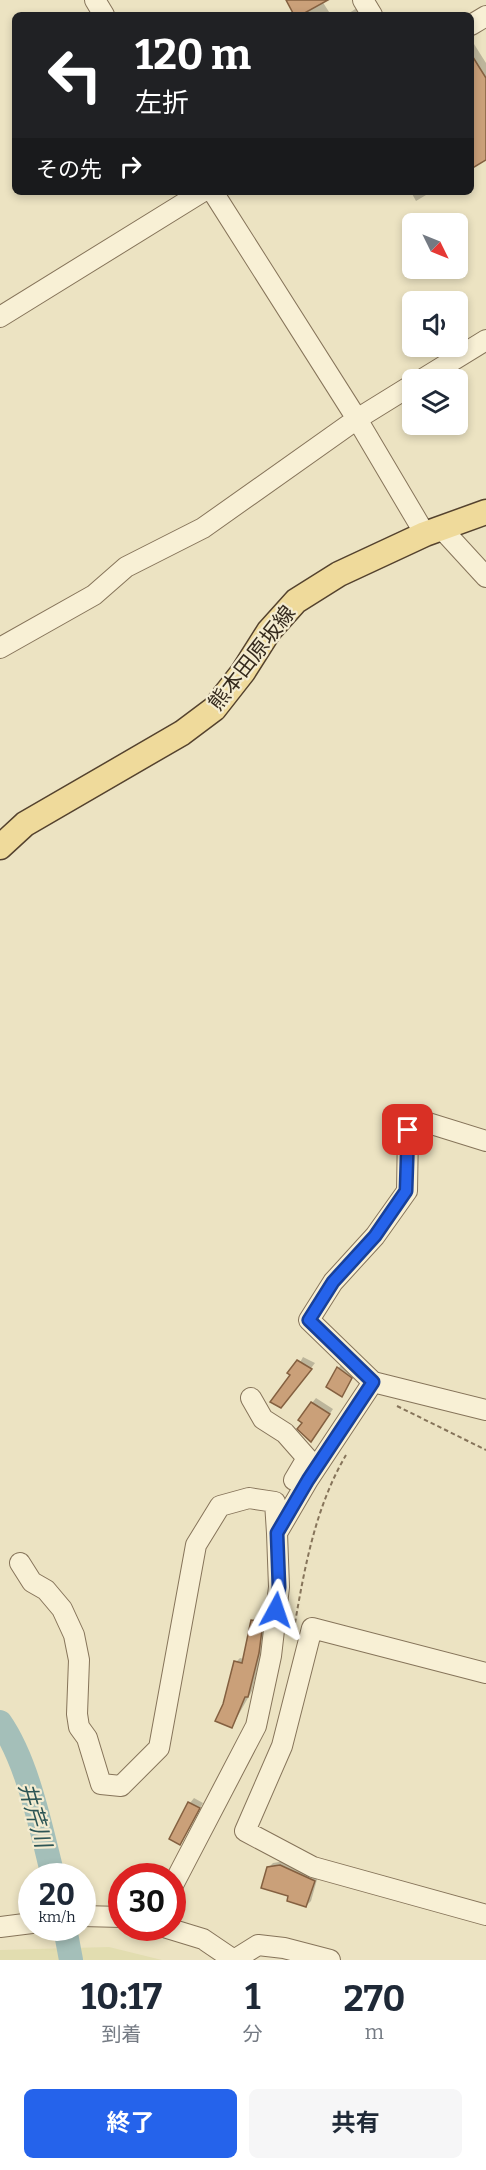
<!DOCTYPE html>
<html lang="ja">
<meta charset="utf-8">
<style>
body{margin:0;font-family:Bitter,"Noto Sans JP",serif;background:#f6f6f7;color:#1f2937;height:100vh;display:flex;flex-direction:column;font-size:22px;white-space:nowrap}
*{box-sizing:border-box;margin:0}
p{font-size:20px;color:#747a83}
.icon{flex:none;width:33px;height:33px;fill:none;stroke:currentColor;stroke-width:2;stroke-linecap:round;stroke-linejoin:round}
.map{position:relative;height:1960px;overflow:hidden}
.side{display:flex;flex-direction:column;background:#fff;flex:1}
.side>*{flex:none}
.banner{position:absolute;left:12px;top:12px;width:462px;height:183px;border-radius:9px;box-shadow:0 3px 9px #0003;background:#202124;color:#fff;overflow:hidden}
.needle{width:39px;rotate:133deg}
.tools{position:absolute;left:402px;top:213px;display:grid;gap:12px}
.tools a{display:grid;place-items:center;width:66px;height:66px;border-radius:9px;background:#fff;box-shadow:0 3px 9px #0003;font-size:30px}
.speed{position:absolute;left:18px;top:1863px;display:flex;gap:12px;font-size:30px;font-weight:700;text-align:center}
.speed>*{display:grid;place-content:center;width:78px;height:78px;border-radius:50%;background:#fff;box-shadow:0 3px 9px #0003;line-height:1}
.speed small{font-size:15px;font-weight:400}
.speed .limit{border:9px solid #d22;background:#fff;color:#111}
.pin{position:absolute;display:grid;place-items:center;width:51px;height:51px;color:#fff;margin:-26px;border-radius:12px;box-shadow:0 3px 9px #0006}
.me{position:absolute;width:66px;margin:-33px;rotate:5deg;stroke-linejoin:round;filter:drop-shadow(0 0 4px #0008)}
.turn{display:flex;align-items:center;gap:21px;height:126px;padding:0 24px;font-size:27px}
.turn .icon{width:78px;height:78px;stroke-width:2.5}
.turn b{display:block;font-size:42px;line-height:51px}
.then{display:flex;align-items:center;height:57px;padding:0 24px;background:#0003;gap:12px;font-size:22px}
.eta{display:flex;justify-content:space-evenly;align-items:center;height:102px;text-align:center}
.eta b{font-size:36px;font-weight:700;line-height:42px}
.action{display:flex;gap:12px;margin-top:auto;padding:12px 24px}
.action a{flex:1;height:69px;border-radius:9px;background:#2563eb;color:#fff;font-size:24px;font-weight:700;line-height:69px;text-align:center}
.action a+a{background:#f6f6f7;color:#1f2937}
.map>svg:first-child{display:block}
.farmland{fill:#e2ddb0}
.shadow{fill:#0003}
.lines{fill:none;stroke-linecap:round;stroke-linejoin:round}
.river{stroke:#a4bfb9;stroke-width:24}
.building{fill:#caa079;stroke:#846040;stroke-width:1.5}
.minor-casing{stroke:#86745a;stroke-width:22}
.major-casing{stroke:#54422e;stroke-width:27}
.path{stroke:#86745a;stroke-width:2;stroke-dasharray:4.5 3;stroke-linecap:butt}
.minor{stroke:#f8f0d5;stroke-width:20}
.major{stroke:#efda9b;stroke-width:24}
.route-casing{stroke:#184099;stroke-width:15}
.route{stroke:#2563eb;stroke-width:10}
.labels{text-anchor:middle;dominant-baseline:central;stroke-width:4.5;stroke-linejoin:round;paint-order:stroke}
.street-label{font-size:21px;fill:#362b1e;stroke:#f4ecd1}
.water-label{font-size:22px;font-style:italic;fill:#2d5555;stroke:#f4ecd1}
</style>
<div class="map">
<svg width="486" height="1960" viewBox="0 0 486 1960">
<rect width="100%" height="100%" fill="#ece3c2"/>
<path class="farmland" d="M 109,1947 L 162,1960 L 0,1960 L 0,1950 Z"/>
<path class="shadow" d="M 287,0 L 325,0 L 322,1 L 331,15 L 296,15 Z
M 360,6 L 366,15 L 346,15 Z
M 474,44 L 486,63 L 486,160 L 471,169 L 471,46 Z
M 411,192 L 431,192 L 416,201 Z
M 303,1357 L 315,1363 L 285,1402 L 293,1375 Z
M 343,1364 L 356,1373 L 342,1395 L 338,1368 Z
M 316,1398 L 333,1409 L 315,1436 L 312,1403 Z
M 257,1616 L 267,1618 L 263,1647 L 252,1691 L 232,1726 L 225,1705 L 236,1662 L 240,1658 L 244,1659 L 253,1620 Z
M 194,1798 L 203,1803 L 180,1843 L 190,1803 Z
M 285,1861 L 318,1876 L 311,1901 L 306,1906 L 290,1895 L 268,1868 L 273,1863 Z"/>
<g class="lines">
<path class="river" d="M 0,1722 C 28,1762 41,1829 53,1876
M 65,1928 L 71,1960"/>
</g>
<path class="building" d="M 286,0 L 328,0 L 301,15 L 294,15 Z
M 471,54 L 486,78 L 486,160 L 471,169 Z
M 297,1360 L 312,1369 L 281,1408 L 270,1402 L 290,1375 L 287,1373 Z
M 337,1367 L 352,1378 L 342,1397 L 326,1387 Z
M 311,1402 L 330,1414 L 311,1442 L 297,1429 L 302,1423 L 298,1420 Z
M 251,1620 L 263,1622 L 259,1653 L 248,1697 L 245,1697 L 232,1728 L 215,1721 L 223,1704 L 234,1661 L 242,1663 Z
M 188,1802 L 200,1808 L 180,1845 L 169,1839 Z
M 280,1865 L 315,1881 L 306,1907 L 287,1901 L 288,1896 L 261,1888 L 267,1867 Z"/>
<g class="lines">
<defs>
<path id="minor" d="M 95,0 L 104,15
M 363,0 L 372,15
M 471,25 L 486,16
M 213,192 L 357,419 L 425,534
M 0,317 L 202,192
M 421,380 L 486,340
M 441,528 L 486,577
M 0,648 L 94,595 L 126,567 L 203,528 L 357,419 L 412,385
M 486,1141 L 425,1122 L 408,1130 L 407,1191 L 375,1236 L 333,1282 L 309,1320 L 373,1382 L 486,1410
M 251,1398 L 263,1419 L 285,1433 L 307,1458 L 294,1480
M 20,1563 L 32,1582 L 46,1590 L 62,1609 L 74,1635 L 79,1660 L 77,1714 L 79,1727 L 87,1738 L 101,1784 L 121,1786 L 159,1748 L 196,1545 L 220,1506 L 249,1498 L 275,1502 L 277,1533
M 486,1673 L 312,1628 L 282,1746 L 245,1831 L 313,1867 L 486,1915
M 172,1887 L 256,1726 L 271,1656 L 279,1587 L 277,1533 L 308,1480 L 373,1382
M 82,1916 L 122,1917
M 0,1927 L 32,1923
M 167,1928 L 203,1939 L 234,1960 L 258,1945 L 284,1948 L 330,1960"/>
<path id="major" d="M 0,847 L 25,824 L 182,733 L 214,709 L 243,672 L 269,631 L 296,601 L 339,574 L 425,534 L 486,512"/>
</defs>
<use href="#minor" class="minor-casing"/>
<use href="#major" class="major-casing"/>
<path class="path" d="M 397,1406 L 486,1450
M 295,1623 C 305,1565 316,1506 346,1455
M 177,1915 L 182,1901"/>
<use href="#minor" class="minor"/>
<use href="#major" class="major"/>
</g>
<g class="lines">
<defs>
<path id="route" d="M 276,1610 L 279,1587 L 277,1533 L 308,1480 L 373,1382 L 309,1320 L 333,1282 L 375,1236 L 406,1191 L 408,1130"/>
</defs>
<use href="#route" class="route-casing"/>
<use href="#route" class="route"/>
</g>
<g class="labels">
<g class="street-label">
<text transform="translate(252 658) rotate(-52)">熊本田原坂線</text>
</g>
<g class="water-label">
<text transform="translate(35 1815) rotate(74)">井芹川</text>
</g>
</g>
</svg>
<div class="tools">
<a><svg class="needle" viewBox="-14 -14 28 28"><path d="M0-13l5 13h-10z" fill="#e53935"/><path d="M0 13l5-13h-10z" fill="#747a83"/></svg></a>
<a><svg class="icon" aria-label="sound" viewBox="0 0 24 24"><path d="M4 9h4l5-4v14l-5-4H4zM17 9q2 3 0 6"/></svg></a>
<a><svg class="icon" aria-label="layers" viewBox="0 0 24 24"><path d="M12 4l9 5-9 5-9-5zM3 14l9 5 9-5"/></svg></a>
</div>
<div class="speed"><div>20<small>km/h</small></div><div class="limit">30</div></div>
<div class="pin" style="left:408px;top:1130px;background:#d93025"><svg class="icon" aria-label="arrive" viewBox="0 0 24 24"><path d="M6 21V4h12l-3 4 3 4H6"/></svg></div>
<svg class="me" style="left:276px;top:1610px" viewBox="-20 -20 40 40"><path d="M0-17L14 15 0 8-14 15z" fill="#2563eb" stroke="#fff" stroke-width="4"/></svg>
<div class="banner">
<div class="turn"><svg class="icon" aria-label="left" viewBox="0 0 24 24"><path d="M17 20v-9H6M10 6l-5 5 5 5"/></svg><div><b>120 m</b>左折</div></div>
<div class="then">その先<svg class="icon" aria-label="right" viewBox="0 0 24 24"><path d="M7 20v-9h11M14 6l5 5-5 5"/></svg></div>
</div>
</div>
<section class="side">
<div class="eta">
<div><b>10:17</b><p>到着</p></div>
<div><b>1</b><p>分</p></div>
<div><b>270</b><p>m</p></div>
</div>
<div class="action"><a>終了</a><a>共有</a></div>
</section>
